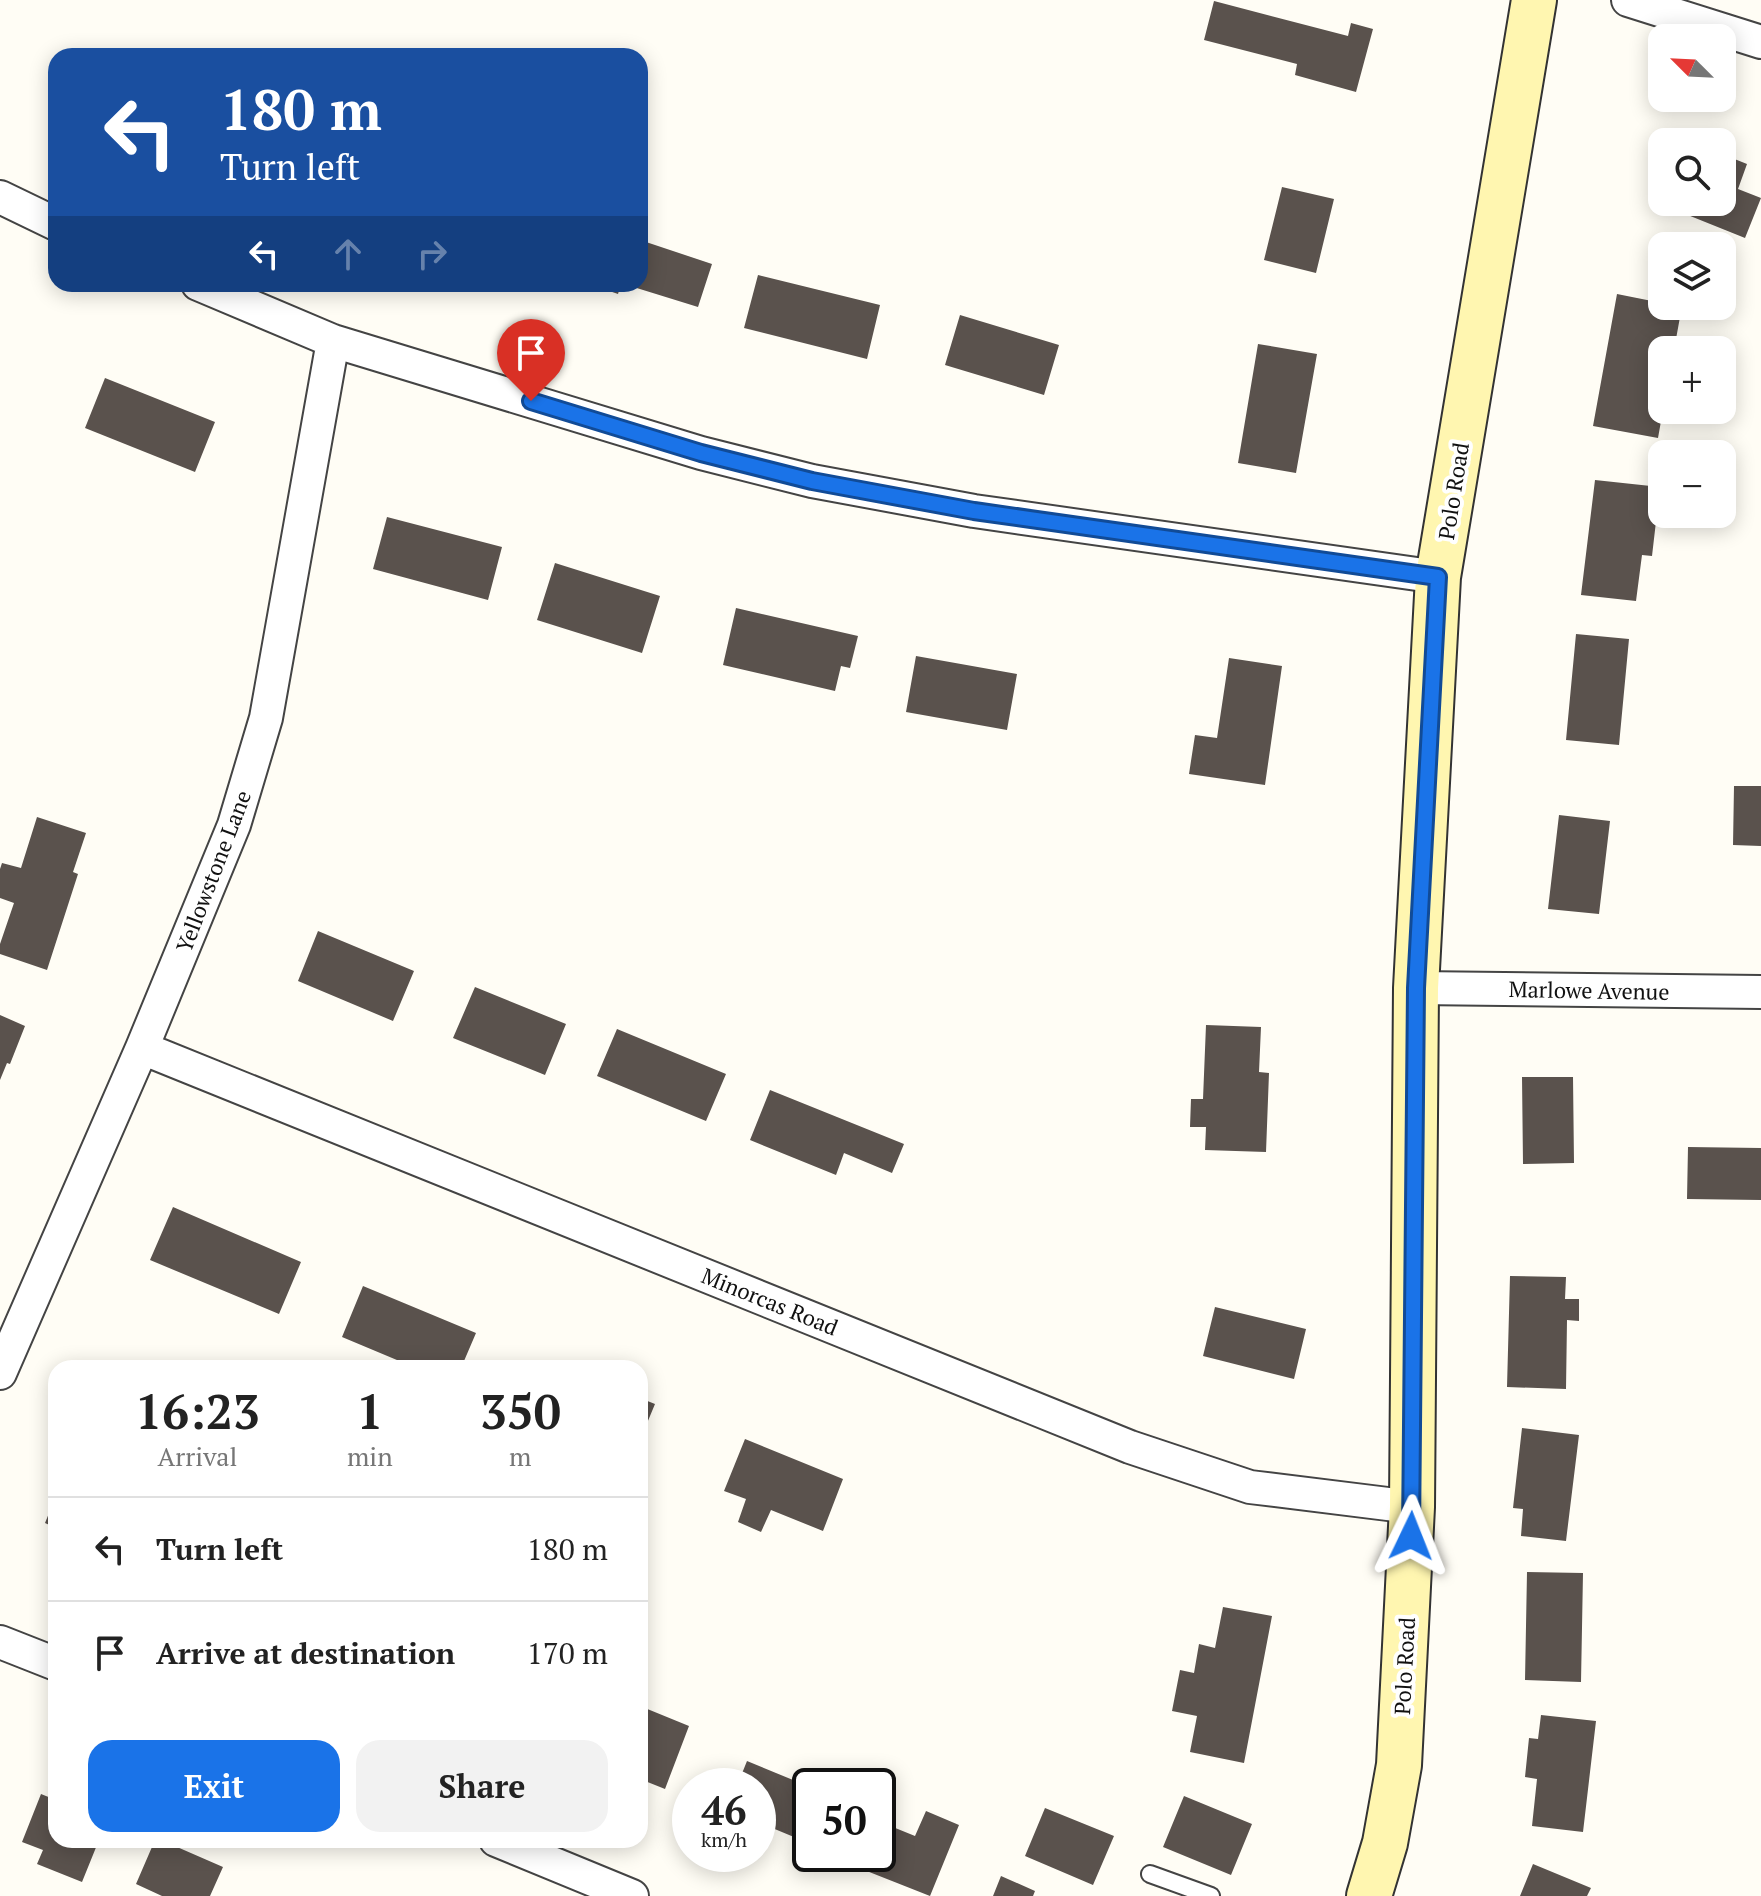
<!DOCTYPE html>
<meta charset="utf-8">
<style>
body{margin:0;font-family:"PT Serif",serif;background:#f2f2f2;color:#222;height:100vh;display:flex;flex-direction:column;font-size:30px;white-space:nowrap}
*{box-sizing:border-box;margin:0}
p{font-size:26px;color:#767676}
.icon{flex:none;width:44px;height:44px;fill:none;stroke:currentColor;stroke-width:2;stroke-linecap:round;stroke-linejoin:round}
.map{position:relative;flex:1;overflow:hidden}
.sheet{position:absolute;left:48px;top:1360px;width:600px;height:488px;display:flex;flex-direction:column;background:#fff;border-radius:24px;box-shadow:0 4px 20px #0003}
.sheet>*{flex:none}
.banner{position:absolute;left:48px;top:48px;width:600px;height:244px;border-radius:24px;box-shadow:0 4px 20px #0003;background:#1a4fa0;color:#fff;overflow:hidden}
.needle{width:52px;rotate:294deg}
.buttons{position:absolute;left:1648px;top:24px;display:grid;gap:16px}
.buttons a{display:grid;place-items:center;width:88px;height:88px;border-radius:16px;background:#fff;box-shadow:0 4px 20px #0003;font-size:40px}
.speed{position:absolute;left:672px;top:1768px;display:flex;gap:16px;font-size:40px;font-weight:700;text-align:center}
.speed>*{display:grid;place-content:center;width:104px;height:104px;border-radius:50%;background:#fff;box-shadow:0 4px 20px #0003;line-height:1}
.speed small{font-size:20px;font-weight:400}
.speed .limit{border:4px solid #111;border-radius:12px;background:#fff;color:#111}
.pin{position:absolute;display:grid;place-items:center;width:68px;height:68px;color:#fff;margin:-82px -34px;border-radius:50% 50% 50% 0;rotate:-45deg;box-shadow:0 0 8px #0007}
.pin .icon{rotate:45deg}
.me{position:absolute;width:88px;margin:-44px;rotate:2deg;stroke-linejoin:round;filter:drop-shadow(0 0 6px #0008)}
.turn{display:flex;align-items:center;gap:28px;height:168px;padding:0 40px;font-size:36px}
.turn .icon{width:104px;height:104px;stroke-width:2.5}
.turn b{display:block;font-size:56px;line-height:68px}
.lanes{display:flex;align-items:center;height:76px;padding:0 40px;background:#0003;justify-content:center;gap:40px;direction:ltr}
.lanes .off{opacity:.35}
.eta{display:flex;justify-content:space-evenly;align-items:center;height:136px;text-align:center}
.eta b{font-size:48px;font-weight:700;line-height:56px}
.primary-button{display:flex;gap:16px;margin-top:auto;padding:16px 40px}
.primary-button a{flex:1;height:92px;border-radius:24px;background:#1a73e8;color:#fff;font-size:32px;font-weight:700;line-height:92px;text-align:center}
.primary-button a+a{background:#f2f2f2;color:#222}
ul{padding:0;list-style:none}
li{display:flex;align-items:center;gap:24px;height:104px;padding:0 40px;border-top:2px solid #e0e0e0}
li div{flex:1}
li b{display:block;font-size:30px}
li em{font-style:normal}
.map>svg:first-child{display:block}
.building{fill:#5a524d}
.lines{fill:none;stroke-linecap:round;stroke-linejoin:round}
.lane-casing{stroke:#444;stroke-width:20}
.street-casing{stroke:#444;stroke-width:36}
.secondary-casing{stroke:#333;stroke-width:48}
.lane{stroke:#fff;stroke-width:16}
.street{stroke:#fff;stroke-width:32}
.secondary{stroke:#fff6b0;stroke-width:44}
.route-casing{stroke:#114b97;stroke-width:20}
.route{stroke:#1a73e8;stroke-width:14}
.labels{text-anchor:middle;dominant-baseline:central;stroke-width:8;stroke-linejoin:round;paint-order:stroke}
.street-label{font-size:22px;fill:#111;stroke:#fff}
</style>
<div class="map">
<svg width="1761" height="1896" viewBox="0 0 1761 1896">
<rect width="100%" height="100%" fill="#fffdf5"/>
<path class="building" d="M 1214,1 L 1348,36 L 1351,23 L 1373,29 L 1356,92 L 1295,75 L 1297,64 L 1204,40 Z
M 1722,154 L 1747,164 L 1738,189 L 1761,198 L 1745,238 L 1648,199 L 1662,164 L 1662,202 L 1722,202 Z
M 1282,187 L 1334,199 L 1316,273 L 1264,260 Z
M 640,240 L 712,264 L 698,307 L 627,285 L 640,284 Z
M 758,275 L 880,305 L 867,359 L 744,328 Z
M 589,284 L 621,284 L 618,294 Z
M 1617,294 L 1662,303 L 1662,306 L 1682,306 L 1674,350 L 1662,350 L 1663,410 L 1658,438 L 1593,426 Z
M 960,315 L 1059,345 L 1044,395 L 945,365 Z
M 1258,344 L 1317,354 L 1296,473 L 1238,463 Z
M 105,378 L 215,422 L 195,472 L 85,428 Z
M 1595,480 L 1660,487 L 1652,556 L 1642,555 L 1636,601 L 1581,595 Z
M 387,517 L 502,547 L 488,600 L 373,569 Z
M 555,563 L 660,596 L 642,653 L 537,620 Z
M 736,608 L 858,636 L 850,668 L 841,666 L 835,691 L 723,665 Z
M 1576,634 L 1629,639 L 1619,745 L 1566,740 Z
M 916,656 L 1017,674 L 1007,730 L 906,712 Z
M 1229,658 L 1282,666 L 1265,785 L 1189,774 L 1195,735 L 1217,738 Z
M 1734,786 L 1761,786 L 1761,846 L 1733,845 Z
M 1559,815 L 1610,821 L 1599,914 L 1548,909 Z
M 37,817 L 86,833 L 73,872 L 78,874 L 47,970 L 0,954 L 0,944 L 14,903 L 0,898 L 0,869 L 2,863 L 21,868 Z
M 318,931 L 414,971 L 393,1021 L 298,981 Z
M 475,987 L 566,1024 L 545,1075 L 453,1038 Z
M 0,1015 L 25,1026 L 10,1064 L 7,1063 L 0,1080 Z
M 1206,1025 L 1261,1027 L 1259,1072 L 1269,1073 L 1266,1152 L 1205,1150 L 1206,1127 L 1190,1127 L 1191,1099 L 1203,1099 Z
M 617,1029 L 726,1074 L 706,1121 L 597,1076 Z
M 1522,1077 L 1573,1077 L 1574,1163 L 1523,1164 Z
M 770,1090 L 904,1144 L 892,1173 L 844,1153 L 836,1175 L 750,1140 Z
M 1688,1147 L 1761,1148 L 1761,1200 L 1687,1199 Z
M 173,1207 L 301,1262 L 279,1314 L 150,1260 Z
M 1510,1276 L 1566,1277 L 1565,1299 L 1579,1299 L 1579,1321 L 1567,1320 L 1566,1389 L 1507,1387 Z
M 363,1286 L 476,1333 L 461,1368 L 416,1368 L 342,1337 Z
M 1215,1307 L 1306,1329 L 1294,1379 L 1203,1356 Z
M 640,1398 L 655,1404 L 640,1440 Z
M 1522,1428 L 1579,1435 L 1566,1541 L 1521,1536 L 1523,1509 L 1513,1508 Z
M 745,1439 L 843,1479 L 823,1531 L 771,1510 L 761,1532 L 738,1522 L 746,1499 L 724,1491 Z
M 56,1496 L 56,1528 L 45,1523 Z
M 1527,1572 L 1583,1573 L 1581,1682 L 1525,1680 Z
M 1223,1607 L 1272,1616 L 1244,1763 L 1190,1752 L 1197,1716 L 1172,1711 L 1180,1670 L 1194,1673 L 1199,1644 L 1215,1648 Z
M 640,1706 L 689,1726 L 665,1789 L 640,1779 Z
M 1541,1715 L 1596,1721 L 1583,1832 L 1532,1826 L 1537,1779 L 1525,1777 L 1529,1738 L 1538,1739 Z
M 747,1761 L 810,1787 L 810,1832 L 806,1842 L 758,1822 L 758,1786 L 737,1786 Z
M 41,1794 L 56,1800 L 56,1840 L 99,1840 L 82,1882 L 37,1864 L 43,1850 L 22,1842 Z
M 1184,1796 L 1252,1824 L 1231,1875 L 1163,1847 Z
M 1045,1808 L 1114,1836 L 1093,1885 L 1025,1856 Z
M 926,1811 L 959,1825 L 930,1896 L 849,1864 L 853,1854 L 878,1854 L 878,1821 L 915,1836 Z
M 155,1840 L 161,1840 L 223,1867 L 210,1896 L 162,1896 L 136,1884 Z
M 1533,1864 L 1591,1888 L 1587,1896 L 1520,1896 Z
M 1001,1876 L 1035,1891 L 1033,1896 L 993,1896 Z"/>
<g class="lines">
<defs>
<path id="lane" d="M 1150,1874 L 1211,1896"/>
<path id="street" d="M 1628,0 L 1761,42
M 0,197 L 56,224
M 198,284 L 333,341 L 701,453 L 812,481 L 974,511 L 1438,577
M 1416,988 L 1761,992
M 142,1048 L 1130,1447 L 1250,1487 L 1412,1507
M 0,1373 L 142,1048 L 234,825 L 266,718 L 333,341
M 0,1642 L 56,1664
M 496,1840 L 632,1896"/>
<path id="secondary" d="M 1369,1896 L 1385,1843 L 1399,1765 L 1412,1507 L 1416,988 L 1438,577 L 1534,0"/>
</defs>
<use href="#lane" class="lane-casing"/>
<use href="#street" class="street-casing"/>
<use href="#secondary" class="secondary-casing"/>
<use href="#lane" class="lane"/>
<use href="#street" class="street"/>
<use href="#secondary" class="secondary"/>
</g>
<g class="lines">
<defs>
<path id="route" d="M 531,401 L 701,453 L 812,481 L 974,511 L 1438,577 L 1416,988 L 1411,1536"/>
</defs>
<use href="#route" class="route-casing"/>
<use href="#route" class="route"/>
</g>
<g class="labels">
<g class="street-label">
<text transform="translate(1453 491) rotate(-81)">Polo Road</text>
<text transform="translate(213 871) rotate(-69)">Yellowstone Lane</text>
<text transform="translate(1589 990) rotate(1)">Marlowe Avenue</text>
<text transform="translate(770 1301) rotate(22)">Minorcas Road</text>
<text transform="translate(1404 1666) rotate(-87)">Polo Road</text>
</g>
</g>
</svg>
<div class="buttons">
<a><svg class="needle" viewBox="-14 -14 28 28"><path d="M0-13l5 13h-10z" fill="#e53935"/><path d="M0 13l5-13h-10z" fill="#767676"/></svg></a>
<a><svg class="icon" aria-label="search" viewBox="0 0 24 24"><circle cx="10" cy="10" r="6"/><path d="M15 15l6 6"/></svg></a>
<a><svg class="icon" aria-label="layers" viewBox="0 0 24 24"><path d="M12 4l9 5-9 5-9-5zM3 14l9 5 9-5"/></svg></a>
<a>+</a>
<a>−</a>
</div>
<div class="speed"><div>46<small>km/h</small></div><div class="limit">50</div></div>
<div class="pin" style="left:531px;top:401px;background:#d93025"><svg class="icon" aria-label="arrive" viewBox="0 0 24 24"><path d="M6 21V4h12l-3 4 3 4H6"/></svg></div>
<svg class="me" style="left:1411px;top:1536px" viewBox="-20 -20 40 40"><path d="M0-17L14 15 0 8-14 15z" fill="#1a73e8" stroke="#fff" stroke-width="4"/></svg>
<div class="banner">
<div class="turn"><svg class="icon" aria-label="left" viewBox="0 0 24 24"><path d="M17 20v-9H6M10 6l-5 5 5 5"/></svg><div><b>180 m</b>Turn left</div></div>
<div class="lanes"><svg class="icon" aria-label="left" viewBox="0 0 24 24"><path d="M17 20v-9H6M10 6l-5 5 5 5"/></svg><svg class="icon off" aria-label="ahead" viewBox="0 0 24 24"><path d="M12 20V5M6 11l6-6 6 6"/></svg><svg class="icon off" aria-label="right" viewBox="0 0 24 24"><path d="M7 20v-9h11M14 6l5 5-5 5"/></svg></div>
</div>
<section class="sheet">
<div class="eta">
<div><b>16:23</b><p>Arrival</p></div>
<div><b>1</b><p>min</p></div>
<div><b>350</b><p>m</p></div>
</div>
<ul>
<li><svg class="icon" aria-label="left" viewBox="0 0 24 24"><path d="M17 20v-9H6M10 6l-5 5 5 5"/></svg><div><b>Turn left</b></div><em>180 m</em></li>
<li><svg class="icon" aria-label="arrive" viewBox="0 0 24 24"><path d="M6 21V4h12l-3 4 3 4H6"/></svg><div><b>Arrive at destination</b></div><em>170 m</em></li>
</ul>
<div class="primary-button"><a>Exit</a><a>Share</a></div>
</section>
</div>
